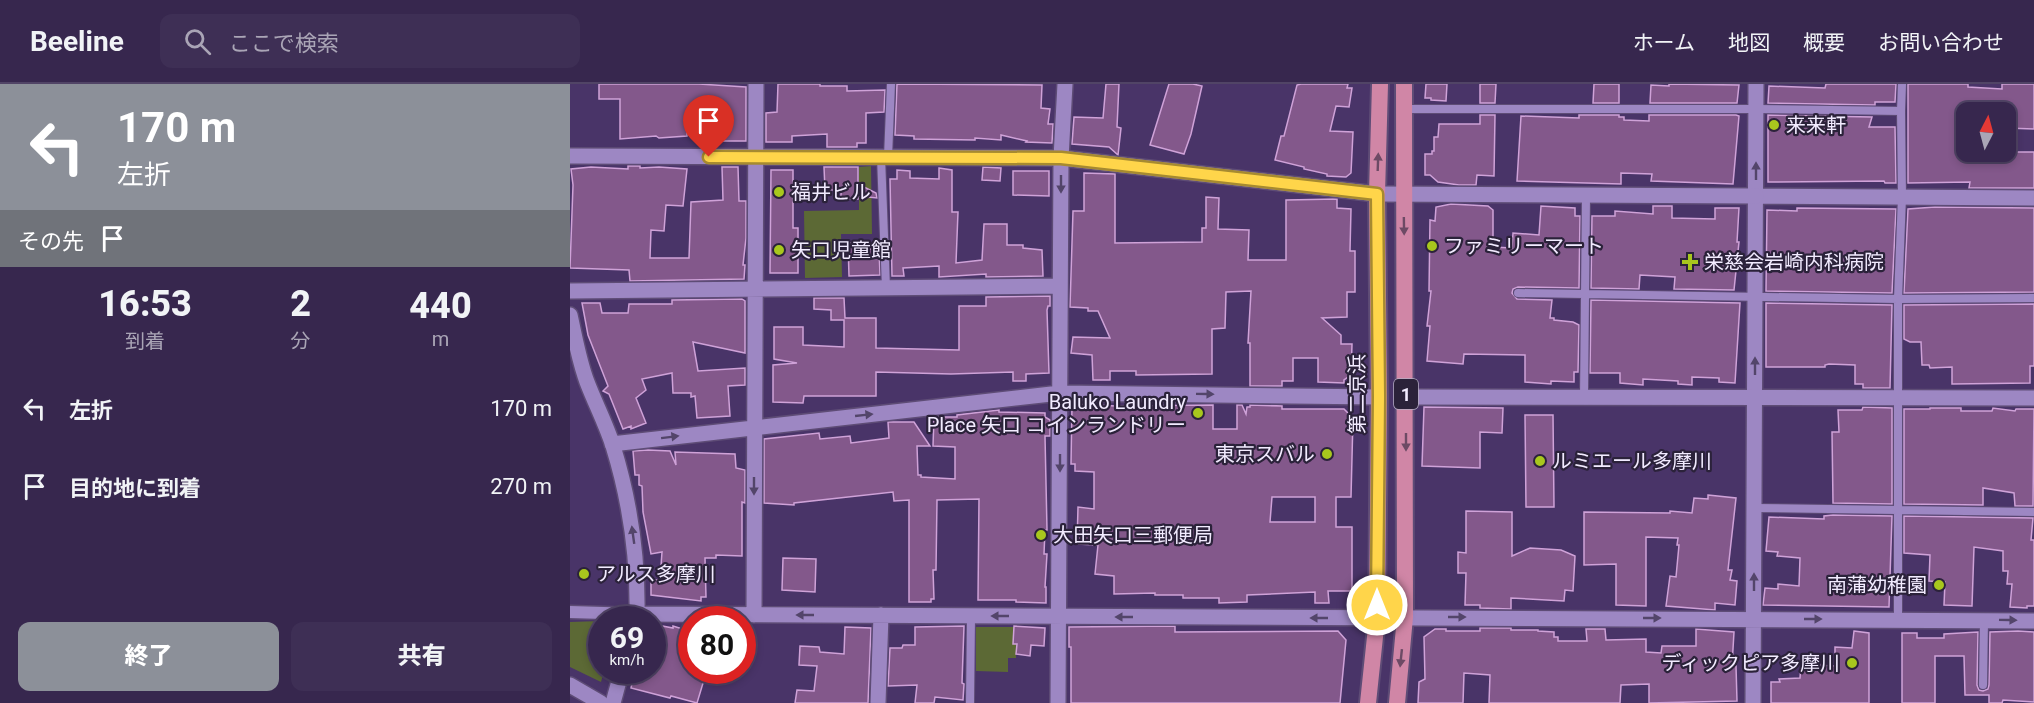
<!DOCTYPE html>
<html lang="ja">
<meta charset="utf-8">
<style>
body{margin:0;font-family:Roboto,"Noto Sans JP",sans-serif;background:#3e2f55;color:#f1f3f6;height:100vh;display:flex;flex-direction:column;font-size:22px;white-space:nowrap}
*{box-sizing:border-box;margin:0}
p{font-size:20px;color:#aaa5b6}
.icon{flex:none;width:33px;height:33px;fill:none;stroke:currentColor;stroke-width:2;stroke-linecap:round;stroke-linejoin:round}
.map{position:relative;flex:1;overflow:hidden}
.side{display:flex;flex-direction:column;background:#37274e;width:570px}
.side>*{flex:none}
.banner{background:#8c9099;color:#fff;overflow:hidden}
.needle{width:39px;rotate:6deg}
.controls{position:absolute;left:1386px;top:18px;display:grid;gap:12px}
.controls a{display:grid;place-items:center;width:60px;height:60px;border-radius:12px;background:#37274e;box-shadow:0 3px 9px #0003,0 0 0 2px #514466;font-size:30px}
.speed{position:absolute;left:18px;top:522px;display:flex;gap:12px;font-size:30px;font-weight:700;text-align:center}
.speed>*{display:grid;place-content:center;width:78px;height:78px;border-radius:50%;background:#37274e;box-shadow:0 3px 9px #0003,0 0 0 2px #514466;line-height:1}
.speed small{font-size:15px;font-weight:400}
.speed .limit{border:9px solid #d22;background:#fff;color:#111}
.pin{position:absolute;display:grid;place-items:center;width:51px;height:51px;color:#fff;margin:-62px -26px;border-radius:50% 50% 50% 0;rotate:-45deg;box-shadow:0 0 6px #0007}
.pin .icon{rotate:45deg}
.me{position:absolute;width:66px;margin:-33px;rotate:0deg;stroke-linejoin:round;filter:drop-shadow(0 0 4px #0008)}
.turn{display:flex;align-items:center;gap:21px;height:126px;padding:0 18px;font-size:27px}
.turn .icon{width:78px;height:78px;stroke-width:2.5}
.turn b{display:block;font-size:42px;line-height:51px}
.then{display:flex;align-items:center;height:57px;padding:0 18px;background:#0003;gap:12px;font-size:22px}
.eta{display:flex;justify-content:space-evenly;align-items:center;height:102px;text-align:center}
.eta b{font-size:36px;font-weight:800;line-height:42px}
.button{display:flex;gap:12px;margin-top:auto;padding:12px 18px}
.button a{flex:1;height:69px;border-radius:12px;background:#8c9099;color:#fff;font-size:24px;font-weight:800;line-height:69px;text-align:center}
.button a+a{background:#3e2f55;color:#f1f3f6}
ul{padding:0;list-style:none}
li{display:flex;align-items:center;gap:18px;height:78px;padding:0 18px}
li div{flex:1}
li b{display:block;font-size:22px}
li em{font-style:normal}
header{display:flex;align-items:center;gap:36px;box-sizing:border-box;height:84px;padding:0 30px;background:#37274e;border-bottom:2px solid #514466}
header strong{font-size:28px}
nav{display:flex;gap:33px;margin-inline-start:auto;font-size:21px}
.search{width:420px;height:54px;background:#3e2f55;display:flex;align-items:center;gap:15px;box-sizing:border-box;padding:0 21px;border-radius:12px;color:#aaa5b6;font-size:22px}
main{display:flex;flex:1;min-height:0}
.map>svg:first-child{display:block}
.green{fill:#5c6935}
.building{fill:#83588b;stroke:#cfa2d8;stroke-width:1.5;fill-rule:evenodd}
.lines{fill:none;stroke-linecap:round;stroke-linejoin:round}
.service-casing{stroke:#5e4c76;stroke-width:10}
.pedestrian-casing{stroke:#5e4c76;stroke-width:15}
.minor-casing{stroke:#5e4c76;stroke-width:18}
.tertiary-casing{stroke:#5e4c76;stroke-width:18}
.trunk-casing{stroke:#5e4c76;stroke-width:20}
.service{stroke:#9d87c3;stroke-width:8}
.pedestrian{stroke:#9d87c3;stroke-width:12}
.minor{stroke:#9d87c3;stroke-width:15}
.tertiary{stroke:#9d87c3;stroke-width:15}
.trunk{stroke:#d086a6;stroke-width:16}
.oneway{fill:#6d4a65}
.oneway2{fill:#53456a}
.route-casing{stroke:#a68a30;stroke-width:15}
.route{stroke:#ffd54a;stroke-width:10}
.poi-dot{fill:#a8c71d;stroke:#2b223a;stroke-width:2}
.labels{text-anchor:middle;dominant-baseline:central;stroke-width:4.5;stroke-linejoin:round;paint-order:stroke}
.shield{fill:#2b223a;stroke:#b6afc4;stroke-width:1.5}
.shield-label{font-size:18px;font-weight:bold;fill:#f2ebff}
.poi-label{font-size:20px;fill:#f2ebff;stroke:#2b223a;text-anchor:start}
.street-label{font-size:20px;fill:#f2ebff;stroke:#2b223a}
</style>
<header>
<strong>Beeline</strong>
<div class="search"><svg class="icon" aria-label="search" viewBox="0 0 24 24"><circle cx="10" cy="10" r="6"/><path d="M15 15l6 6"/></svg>ここで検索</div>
<nav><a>ホーム</a><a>地図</a><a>概要</a><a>お問い合わせ</a></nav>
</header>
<main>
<section class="side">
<div class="banner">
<div class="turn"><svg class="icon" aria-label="left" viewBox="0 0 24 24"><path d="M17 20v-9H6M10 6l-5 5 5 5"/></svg><div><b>170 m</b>左折</div></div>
<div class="then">その先<svg class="icon" aria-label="arrive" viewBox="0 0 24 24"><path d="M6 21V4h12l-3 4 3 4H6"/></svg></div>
</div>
<div class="eta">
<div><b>16:53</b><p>到着</p></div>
<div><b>2</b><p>分</p></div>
<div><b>440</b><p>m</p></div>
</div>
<ul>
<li><svg class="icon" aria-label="left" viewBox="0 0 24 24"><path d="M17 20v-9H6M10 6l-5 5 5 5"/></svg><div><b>左折</b></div><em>170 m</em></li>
<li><svg class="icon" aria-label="arrive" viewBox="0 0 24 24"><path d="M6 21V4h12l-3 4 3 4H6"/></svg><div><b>目的地に到着</b></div><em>270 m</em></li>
</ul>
<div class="button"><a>終了</a><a>共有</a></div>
</section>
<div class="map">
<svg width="1464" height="619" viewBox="0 0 1464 619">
<rect width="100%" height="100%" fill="#493468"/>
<path class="green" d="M 301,82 L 302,150 L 271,150 L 272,193 L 235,194 L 234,127 L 289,126 L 289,83 Z
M 31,537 L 32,586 L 34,587 L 31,598 L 0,583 L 0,538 Z
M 406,543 L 446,543 L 446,574 L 438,574 L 438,588 L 406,587 Z"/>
<path class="building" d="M 29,0 L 129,0 L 176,3 L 176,57 L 149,57 L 149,43 L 117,42 L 117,52 L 89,54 L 86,52 L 50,55 L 50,15 L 29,15 Z
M 208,0 L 250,0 L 250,2 L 277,2 L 277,7 L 315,6 L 314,28 L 296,29 L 296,59 L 287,59 L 287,63 L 257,63 L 257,50 L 222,52 L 222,58 L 196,58 L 196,29 L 207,28 Z
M 327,0 L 472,1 L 471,24 L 480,25 L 478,40 L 483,40 L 482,59 L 456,58 L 457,57 L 431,51 L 431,56 L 405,54 L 405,56 L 344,55 L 344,52 L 325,51 Z
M 536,0 L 549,0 L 547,43 L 551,44 L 548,71 L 539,63 L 502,60 L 504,33 L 533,34 Z
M 599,0 L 623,0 L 632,2 L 621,50 L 614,70 L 580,61 Z
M 731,0 L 778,0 L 777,4 L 782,4 L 779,23 L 766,22 L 760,47 L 783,48 L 781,89 L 776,93 L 757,92 L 757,90 L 734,85 L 734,83 L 705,76 L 711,52 L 714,52 L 727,1 Z
M 856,0 L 877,0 L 876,17 L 861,16 L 861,14 L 855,14 Z
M 910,0 L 926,0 L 925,19 L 910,19 Z
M 1024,0 L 1049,0 L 1049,19 L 1023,19 Z
M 1099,0 L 1169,1 L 1167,19 L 1080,19 L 1081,1 L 1099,2 Z
M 1256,0 L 1326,0 L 1325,18 L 1305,18 L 1305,21 L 1198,19 L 1199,2 L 1255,4 Z
M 1338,0 L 1398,0 L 1398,3 L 1432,5 L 1432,0 L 1464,0 L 1464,45 L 1436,44 L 1436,28 L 1428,28 L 1428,25 L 1398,23 L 1395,43 L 1389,42 L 1389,68 L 1464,68 L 1464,104 L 1399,104 L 1400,98 L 1338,99 Z
M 910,31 L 925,31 L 924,92 L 907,91 L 906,101 L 889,101 L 868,98 L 860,91 L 855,91 L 855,70 L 862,70 L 862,67 L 864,67 L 864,53 L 868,53 L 869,40 L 910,40 Z
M 1009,31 L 1049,31 L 1049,33 L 1054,33 L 1054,36 L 1079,37 L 1079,31 L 1166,31 L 1169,32 L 1163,100 L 1081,97 L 1082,90 L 1051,89 L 1051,100 L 947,97 L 951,32 L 1009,34 Z
M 1198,31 L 1302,33 L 1299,43 L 1325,43 L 1326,99 L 1315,99 L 1314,97 L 1198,98 Z
M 58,82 L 70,82 L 70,84 L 89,83 L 117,85 L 113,122 L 96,121 L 94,147 L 81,146 L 80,174 L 119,174 L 121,118 L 153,116 L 152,83 L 168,83 L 169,117 L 176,117 L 176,154 L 173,181 L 175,181 L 174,195 L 60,197 L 59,186 L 0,184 L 3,101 L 1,85 L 21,83 L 58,85 Z
M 254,83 L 288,83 L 288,100 L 306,109 L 307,114 L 288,112 L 288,115 L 271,115 L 271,106 L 255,106 Z
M 413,83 L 431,84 L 430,97 L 412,96 Z
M 369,84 L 382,86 L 382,128 L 388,128 L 386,179 L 412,176 L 414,140 L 437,140 L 437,161 L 453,161 L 453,164 L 472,166 L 473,192 L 416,193 L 416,190 L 369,193 L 369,182 L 333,184 L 334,192 L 322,192 L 320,95 L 327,95 L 327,86 L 340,87 L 340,94 L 369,95 Z
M 201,86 L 223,86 L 223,144 L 228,144 L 228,189 L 200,189 Z
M 443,87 L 479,87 L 479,112 L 443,111 Z
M 514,89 L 545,90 L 545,159 L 632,158 L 632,144 L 636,144 L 636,113 L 649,114 L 648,145 L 679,146 L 678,176 L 716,176 L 716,116 L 767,115 L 767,124 L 781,125 L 780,167 L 785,167 L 785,208 L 777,208 L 777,233 L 752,234 L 771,251 L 771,260 L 782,260 L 781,291 L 774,296 L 774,299 L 748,298 L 748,274 L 723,274 L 723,297 L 712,297 L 712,302 L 680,302 L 680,259 L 678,259 L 681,207 L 656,208 L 655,244 L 642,245 L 642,290 L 566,291 L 566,287 L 540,287 L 540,296 L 523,296 L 522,271 L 501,269 L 503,253 L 540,254 L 528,227 L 518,227 L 518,224 L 500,223 L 503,127 L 514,127 Z
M 881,120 L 918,122 L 923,126 L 923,163 L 942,164 L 943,149 L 969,151 L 971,122 L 1005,124 L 1005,132 L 1010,132 L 1009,204 L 948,203 L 943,205 L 942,209 L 947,215 L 982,216 L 980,234 L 984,234 L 984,236 L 1003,238 L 1009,241 L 1008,288 L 1004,288 L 1004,298 L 981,297 L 981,300 L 955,298 L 955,271 L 894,270 L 893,280 L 857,277 L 860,242 L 857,242 L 861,207 L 859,207 L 860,136 L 865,137 L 866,123 Z
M 1083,122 L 1102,122 L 1102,134 L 1145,135 L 1145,124 L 1169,124 L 1167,158 L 1169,158 L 1164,206 L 1104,205 L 1105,193 L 1070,191 L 1069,205 L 1021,204 L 1022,132 L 1045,132 L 1045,127 L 1083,130 Z
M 1365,123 L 1464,124 L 1464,208 L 1334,209 L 1338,125 Z
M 1227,124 L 1326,125 L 1322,209 L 1196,207 L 1197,126 L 1227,127 Z
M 290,158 L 290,165 L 309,165 L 310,191 L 279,192 L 278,159 Z
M 480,212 L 480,222 L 478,222 L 477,226 L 479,289 L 456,290 L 456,297 L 443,297 L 443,288 L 381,290 L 306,288 L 306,312 L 234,312 L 233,319 L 203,318 L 203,281 L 227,279 L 204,275 L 204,243 L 233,243 L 233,261 L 274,263 L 274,236 L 261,236 L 261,226 L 244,225 L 244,214 L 274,214 L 275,234 L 306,234 L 306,264 L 389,266 L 389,222 L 416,222 L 416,213 Z
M 172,215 L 175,217 L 175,269 L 123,258 L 128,287 L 175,284 L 175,301 L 158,302 L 160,332 L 127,334 L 125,312 L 121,313 L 121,309 L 103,309 L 102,289 L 72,295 L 76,306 L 66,314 L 76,339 L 61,345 L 61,342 L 53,345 L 39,310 L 33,307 L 38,302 L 18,251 L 12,219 L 30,219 L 32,229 L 58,229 L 59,220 L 102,220 L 102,216 Z
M 1021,216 L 1170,219 L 1165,299 L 1149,298 L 1149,294 L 1122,293 L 1122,301 L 1108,300 L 1108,297 L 1073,295 L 1073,301 L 1050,299 L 1050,289 L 1020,289 Z
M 1196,219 L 1322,221 L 1320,304 L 1293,304 L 1293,300 L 1285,300 L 1285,281 L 1259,280 L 1255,281 L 1255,283 L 1196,283 Z
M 1464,220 L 1464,282 L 1460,282 L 1460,299 L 1382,300 L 1382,283 L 1360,284 L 1359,281 L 1352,281 L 1351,258 L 1340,258 L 1334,255 L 1334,221 Z
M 502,320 L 546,322 L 643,321 L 643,345 L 667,345 L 667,321 L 672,321 L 676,330 L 677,323 L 680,323 L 680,321 L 712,322 L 712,325 L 774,325 L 783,334 L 781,413 L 766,413 L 766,443 L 782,443 L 782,507 L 758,507 L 759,519 L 745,519 L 745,508 L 677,511 L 677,518 L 649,519 L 649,514 L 613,514 L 613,511 L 585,511 L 585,509 L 544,510 L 544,492 L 525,490 L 528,461 L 507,460 L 508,423 L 524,425 L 524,388 L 505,387 L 505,380 L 501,380 ZM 702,413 L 745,413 L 745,438 L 700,438 Z
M 854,323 L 933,324 L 932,349 L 910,348 L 910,384 L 852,382 Z
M 1293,323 L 1322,324 L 1322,420 L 1263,419 L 1262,348 L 1269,348 L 1268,326 L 1292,326 Z
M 1360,324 L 1391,324 L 1391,327 L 1422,327 L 1423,324 L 1445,327 L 1446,325 L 1464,325 L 1463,422 L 1445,422 L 1444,409 L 1413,404 L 1413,421 L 1334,420 L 1334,325 L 1360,325 Z
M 429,326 L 429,328 L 475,329 L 475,333 L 480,336 L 480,352 L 475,352 L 477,446 L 475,446 L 474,470 L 477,470 L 475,503 L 476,503 L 476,519 L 446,518 L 446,516 L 408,516 L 409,415 L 367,416 L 366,486 L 363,486 L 364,515 L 361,515 L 361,518 L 339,518 L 339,416 L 324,417 L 323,408 L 224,419 L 224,421 L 194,419 L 194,355 L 249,349 L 250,355 L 280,352 L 281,359 L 319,354 L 318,338 L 344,338 L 360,362 L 347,362 L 348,391 L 351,391 L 351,393 L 385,395 L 385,363 L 363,362 L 364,333 L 387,333 L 387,331 Z
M 955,331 L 983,331 L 984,423 L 956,423 Z
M 78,366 L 100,367 L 106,381 L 105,368 L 165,370 L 166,384 L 175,386 L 175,419 L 172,418 L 172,472 L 146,471 L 146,474 L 135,474 L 136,513 L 131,513 L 131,517 L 81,511 L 81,496 L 90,496 L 92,468 L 81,470 L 73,428 L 72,402 L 69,401 L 69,391 L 65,391 L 63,367 Z
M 1138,411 L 1166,414 L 1158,486 L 1162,486 L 1160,496 L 1167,497 L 1165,521 L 1145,519 L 1145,526 L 1096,522 L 1100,492 L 1106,493 L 1109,461 L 1107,461 L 1108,454 L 1076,453 L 1076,522 L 1046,521 L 1046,480 L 1014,481 L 1014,428 L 1100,429 L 1100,427 L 1122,429 L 1124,414 L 1138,415 Z
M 896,427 L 942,428 L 942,472 L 960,464 L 991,466 L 1005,472 L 1003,507 L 995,506 L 994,517 L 941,514 L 941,525 L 910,524 L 910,521 L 895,521 L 896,489 L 888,489 L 888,468 L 896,469 Z
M 1263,431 L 1322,432 L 1319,523 L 1193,521 L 1195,504 L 1208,505 L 1208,500 L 1229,502 L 1230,474 L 1207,472 L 1208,468 L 1196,467 L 1199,433 L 1254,435 L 1254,432 Z
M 1334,432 L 1463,434 L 1461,456 L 1464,456 L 1464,522 L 1457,522 L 1457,524 L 1440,523 L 1442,500 L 1437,500 L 1438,487 L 1433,487 L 1433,467 L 1404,463 L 1402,522 L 1374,521 L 1375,498 L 1359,497 L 1360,471 L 1334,469 Z
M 213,474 L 246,475 L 245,508 L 212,506 Z
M 82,540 L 103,544 L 103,542 L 116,546 L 115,551 L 122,553 L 122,586 L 137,586 L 127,619 L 101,612 L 100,614 L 61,604 L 65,586 L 82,586 Z
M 394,542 L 392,599 L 394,600 L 393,616 L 365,613 L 364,619 L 345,619 L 347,601 L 318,602 L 320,564 L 332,564 L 333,561 L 345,561 L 345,543 Z
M 444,542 L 475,544 L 474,562 L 461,561 L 460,572 L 446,570 L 447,560 L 443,560 Z
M 605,542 L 605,548 L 768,547 L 776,556 L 770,619 L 501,619 L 501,563 L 499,563 L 499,543 Z
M 275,543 L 301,544 L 298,619 L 225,619 L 227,606 L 244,607 L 247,582 L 229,581 L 230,562 L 249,563 L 250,568 L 274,570 Z
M 910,544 L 941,544 L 941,546 L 968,546 L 968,547 L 984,548 L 984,553 L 988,553 L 988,557 L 1017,557 L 1016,545 L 1035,545 L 1036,556 L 1076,555 L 1076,568 L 1091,569 L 1092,562 L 1126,562 L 1126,545 L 1164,548 L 1162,582 L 1166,582 L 1167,617 L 1079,619 L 1079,600 L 1051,601 L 1050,619 L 919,619 L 920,591 L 894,589 L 893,619 L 848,619 L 849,598 L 855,595 L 854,553 L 865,545 L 876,545 L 876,547 L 910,547 Z
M 1284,547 L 1299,549 L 1299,619 L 1201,619 L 1201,598 L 1210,598 L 1209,595 L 1230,594 L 1231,580 L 1265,582 L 1265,563 L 1282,564 Z
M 1448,547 L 1464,548 L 1464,618 L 1433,616 L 1432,619 L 1419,619 L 1419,611 L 1395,611 L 1394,572 L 1365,572 L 1365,619 L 1332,619 L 1332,549 L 1347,549 L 1347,554 L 1374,554 L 1374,550 L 1408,548 L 1407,601 L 1409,606 L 1413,607 L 1418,605 L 1419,601 L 1420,548 Z"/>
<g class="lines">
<defs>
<path id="service" d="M 833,25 L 1185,25 L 1331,27 L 1332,113 L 1328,215 L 1328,536
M 1331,27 L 1332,0
M 311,73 L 316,204
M 318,73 L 321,0
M 948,209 L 1328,215 L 1464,214
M 1014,313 L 1016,112
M 1184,424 L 1464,428
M 1413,601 L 1414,536
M 400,619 L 401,532"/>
<path id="pedestrian" d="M 0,528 L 67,530"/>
<path id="minor" d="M 0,72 L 491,74 L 807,110
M 1186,112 L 1464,114
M 0,207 L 490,202
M 0,231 C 5,253 9,277 17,298 C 25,319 36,340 43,362 C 60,417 68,473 67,530 L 1464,537
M 42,360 L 490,309 L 809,313
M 184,531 L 186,0
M 0,601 L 31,619
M 308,619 L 311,531
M 488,619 L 491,74 L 495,0
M 1183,619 L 1186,0"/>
<path id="tertiary" d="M 807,110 L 1186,112
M 836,313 L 1464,314
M 65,536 L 67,530
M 43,619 L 52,586"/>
<path id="trunk" d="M 798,619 L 807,534 L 809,313 L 807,110 L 810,0
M 827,619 L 835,533 L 834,0"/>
</defs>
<use href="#service" class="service-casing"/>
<use href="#pedestrian" class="pedestrian-casing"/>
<use href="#minor" class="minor-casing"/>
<use href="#tertiary" class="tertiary-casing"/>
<use href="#trunk" class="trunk-casing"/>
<use href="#service" class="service"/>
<use href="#pedestrian" class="pedestrian"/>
<use href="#minor" class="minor"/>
<use href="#tertiary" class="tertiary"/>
<use href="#trunk" class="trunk"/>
</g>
<defs><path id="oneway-solid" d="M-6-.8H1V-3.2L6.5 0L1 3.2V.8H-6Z" transform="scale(1.5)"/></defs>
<g class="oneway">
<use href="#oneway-solid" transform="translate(808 78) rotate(-88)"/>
<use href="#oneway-solid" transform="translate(834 142) rotate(89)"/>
<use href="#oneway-solid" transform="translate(836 358) rotate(90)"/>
<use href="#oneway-solid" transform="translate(831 574) rotate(96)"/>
</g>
<g class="oneway2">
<use href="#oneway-solid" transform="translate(1186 87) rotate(-90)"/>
<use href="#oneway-solid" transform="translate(491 100) rotate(90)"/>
<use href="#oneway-solid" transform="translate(1185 282) rotate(-90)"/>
<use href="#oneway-solid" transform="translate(635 310) rotate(1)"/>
<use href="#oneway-solid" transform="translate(294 331) rotate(-6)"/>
<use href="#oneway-solid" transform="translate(100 353) rotate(-7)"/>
<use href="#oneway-solid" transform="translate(490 379) rotate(90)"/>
<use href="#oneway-solid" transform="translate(184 402) rotate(90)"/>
<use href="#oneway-solid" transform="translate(63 451) rotate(-98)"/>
<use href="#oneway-solid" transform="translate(1184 498) rotate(-90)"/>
<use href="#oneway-solid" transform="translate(235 531) rotate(-180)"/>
<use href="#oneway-solid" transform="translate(430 532) rotate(-180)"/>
<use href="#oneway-solid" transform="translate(554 533) rotate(-180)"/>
<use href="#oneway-solid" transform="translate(887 533)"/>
<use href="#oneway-solid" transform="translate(749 534) rotate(-180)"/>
<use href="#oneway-solid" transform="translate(1082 534)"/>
<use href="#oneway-solid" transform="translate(1243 535)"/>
<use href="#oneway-solid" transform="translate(1438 536) rotate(1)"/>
</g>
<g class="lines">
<defs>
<path id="route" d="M 139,73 L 491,74 L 807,110 L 809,313 L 807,521"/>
</defs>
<use href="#route" class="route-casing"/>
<use href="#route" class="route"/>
</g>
<g class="poi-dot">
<circle cx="1204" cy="41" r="6"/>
<circle cx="209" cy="108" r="6"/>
<circle cx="862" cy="162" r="6"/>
<circle cx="209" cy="166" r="6"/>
<path d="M1117 169h6v6h6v6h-6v6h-6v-6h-6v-6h6z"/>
<circle cx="628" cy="329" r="6"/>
<circle cx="757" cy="370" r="6"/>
<circle cx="970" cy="377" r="6"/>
<circle cx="471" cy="451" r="6"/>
<circle cx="14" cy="490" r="6"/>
<circle cx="1369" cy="501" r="6"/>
<circle cx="1282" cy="579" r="6"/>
</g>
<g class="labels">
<rect class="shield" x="824" y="295" width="24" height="30" rx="4.5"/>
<g class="shield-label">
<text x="836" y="310">1</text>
</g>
<g class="poi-label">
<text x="1216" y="41">来来軒</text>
<text x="221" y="108">福井ビル</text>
<text x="874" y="162">ファミリーマート</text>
<text x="221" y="166">矢口児童館</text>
<text x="1134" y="178">栄慈会岩崎内科病院</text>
<text x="616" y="318" text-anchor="end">Baluko Laundry<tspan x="616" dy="23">Place 矢口 コインランドリー</tspan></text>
<text x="745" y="370" text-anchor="end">東京スバル</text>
<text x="982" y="377">ルミエール多摩川</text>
<text x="483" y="451">大田矢口三郵便局</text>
<text x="26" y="490">アルス多摩川</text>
<text x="1357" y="501" text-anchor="end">南蒲幼稚園</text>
<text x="1270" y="579" text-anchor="end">ディックピア多摩川</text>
</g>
<g class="street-label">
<text transform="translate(787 310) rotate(-90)">第二京浜</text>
</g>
</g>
</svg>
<div class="controls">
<a><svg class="needle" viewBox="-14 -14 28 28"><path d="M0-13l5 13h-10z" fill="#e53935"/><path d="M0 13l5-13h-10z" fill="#aaa5b6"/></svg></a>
</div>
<div class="speed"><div>69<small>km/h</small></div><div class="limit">80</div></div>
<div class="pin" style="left:139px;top:73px;background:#d93025"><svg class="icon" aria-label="arrive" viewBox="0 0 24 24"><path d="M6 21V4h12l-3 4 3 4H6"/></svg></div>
<svg class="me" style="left:807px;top:521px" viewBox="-20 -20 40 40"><circle r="17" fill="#ffd54a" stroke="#fff" stroke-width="3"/><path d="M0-11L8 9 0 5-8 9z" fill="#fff"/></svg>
</div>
</main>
